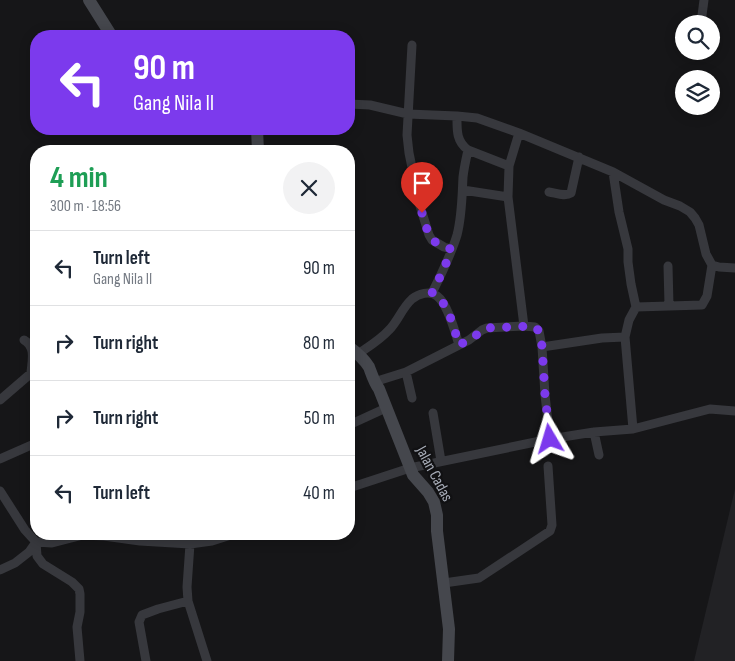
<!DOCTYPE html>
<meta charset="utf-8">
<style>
body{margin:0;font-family:"Sofia Sans Condensed",sans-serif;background:#f2f2f3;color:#1f2937;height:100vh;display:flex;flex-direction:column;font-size:19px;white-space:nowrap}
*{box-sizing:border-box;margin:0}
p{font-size:16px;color:#747a83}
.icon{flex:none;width:28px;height:28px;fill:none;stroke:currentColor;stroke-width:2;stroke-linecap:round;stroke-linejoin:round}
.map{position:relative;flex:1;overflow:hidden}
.sheet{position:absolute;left:30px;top:145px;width:325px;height:395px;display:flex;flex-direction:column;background:#fff;border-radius:20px;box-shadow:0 2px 12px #0003}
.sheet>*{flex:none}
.guide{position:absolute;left:30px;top:30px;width:325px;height:105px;border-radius:20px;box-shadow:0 2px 12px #0003;background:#7c3aed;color:#fff;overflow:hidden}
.buttons{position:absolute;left:675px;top:15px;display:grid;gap:10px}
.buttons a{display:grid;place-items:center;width:45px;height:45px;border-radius:50%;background:#fff;box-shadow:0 2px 12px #0003;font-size:25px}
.pin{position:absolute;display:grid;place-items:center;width:42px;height:42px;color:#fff;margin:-51px -21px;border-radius:50% 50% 50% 0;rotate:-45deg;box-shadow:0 0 5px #0007}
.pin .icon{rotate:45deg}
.me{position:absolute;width:55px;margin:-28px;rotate:353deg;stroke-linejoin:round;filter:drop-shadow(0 0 4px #0008)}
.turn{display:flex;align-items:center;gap:18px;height:105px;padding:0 20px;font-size:22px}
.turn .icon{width:65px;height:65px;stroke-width:2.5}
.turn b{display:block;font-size:35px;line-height:42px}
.round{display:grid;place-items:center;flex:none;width:52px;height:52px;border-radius:26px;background:#f2f2f3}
.summary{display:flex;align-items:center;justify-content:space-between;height:85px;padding:0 20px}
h1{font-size:30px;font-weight:700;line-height:38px;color:#1e9e55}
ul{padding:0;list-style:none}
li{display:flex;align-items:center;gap:15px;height:75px;padding:0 20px;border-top:1px solid #e0e1e3}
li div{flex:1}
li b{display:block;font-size:19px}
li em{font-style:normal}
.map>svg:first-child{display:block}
.built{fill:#222225}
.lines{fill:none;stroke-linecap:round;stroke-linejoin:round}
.street{stroke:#37383d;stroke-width:9}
.secondary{stroke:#45474d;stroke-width:12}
.route{stroke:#7c3aed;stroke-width:9;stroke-dasharray:0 16.2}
.labels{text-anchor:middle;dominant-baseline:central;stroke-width:4.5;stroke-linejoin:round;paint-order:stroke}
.street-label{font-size:16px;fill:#a8adb8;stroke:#111113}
</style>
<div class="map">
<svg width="735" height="661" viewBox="0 0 735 661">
<rect width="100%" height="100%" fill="#161618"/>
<path class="built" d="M 735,489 L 735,661 L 694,661 Z"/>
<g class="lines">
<path class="street" d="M 701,23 L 704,0
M 412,45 L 407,135 L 409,153 L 420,206 L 429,235 L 432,240 L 444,247 L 451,249
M 349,104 L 370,105 L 408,114 L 457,116 L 477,118 L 519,133 L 613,172 L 664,200 L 680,206 L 690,212 L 695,218 L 699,225 L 706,254 L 712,265 L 719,267 L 735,268
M 457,116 C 457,130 456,141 468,150 L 509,166 L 508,197 L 524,326
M 509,166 L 519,133
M 613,172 L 619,212 L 628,249 L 628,262 L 631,284 L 636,307 L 629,320 L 625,337 L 633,429
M 463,190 L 508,197
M 549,192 C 556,193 565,197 571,193 L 579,157
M 668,266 L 669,305
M 432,293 C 441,275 451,255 457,235 C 462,216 462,196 463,177 C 464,168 466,159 468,150
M 636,307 L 702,305 L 707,296 L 712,265
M 24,340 C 36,347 32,360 31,373
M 542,347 L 545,395 L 550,439
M 358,354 C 368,347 380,340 389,330 C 398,321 402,308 412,299 C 418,294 430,290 437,296 C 448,304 455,332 459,345
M 406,372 L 412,398
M 374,382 L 406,372 L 469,340 L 482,330 L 487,328 L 524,326 L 535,327 L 539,331 L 542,347 L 602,338 L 625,337
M 0,400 L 36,369
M 433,413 L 441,461
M 349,425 L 386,408
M 594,432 L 599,455
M 0,459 L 36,443
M 349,488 L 410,468 L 550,439 L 594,432 L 633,429 L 710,409 L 735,411
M 0,491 L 25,530 L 36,542 L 37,556 L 43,564 L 72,582 L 79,589 L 80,594 L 80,612 L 77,627 L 80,661
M 190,544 L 187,587 L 188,601 L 207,661
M 0,570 L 15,563 L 29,552 L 36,542 L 52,543 L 83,535 L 104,536 L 140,541 L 190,544 L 212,541 L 234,534
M 444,583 L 479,578 L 550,531 L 552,525 L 548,466
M 146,661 L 139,622 L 142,615 L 158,609 L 188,601"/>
<path class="secondary" d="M 89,0 L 111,35 L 114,36
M 257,129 L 258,151
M 349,347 C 356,352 364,359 369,367 C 372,375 374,382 379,389 L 413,475 L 428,492 L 434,502 L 437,515 L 437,531 L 449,629 L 448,661"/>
</g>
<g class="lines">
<path class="route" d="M 422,213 C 429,234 427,242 451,249 L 444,269 L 432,293 C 448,300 454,329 459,345 L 473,338 L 482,330 L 487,328 L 532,326 L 535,327 L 539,331 L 542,346 L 545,395 L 550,439"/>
</g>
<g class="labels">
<g class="street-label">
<text transform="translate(434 474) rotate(62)">Jalan Cadas</text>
</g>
</g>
</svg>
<div class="buttons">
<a><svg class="icon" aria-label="search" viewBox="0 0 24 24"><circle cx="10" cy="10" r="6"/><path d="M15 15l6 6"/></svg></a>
<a><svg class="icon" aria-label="layers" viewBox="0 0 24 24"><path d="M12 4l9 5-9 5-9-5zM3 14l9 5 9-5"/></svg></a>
</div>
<div class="pin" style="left:422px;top:213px;background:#d93025"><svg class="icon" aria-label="arrive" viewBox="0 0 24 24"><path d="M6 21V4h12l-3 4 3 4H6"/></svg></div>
<svg class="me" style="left:550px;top:439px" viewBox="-20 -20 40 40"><path d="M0-17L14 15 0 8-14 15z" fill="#7c3aed" stroke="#fff" stroke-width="4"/></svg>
<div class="guide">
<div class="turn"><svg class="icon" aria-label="left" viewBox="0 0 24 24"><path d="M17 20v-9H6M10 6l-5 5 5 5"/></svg><div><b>90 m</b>Gang Nila II</div></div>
</div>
<section class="sheet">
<div class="summary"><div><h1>4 min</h1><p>300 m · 18:56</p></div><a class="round"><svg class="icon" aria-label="close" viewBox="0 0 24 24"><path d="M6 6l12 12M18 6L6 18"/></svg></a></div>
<ul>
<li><svg class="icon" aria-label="left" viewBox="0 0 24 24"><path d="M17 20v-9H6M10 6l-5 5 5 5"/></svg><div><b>Turn left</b><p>Gang Nila II</p></div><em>90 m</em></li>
<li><svg class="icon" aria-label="right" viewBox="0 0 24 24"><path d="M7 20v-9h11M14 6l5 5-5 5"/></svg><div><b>Turn right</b></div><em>80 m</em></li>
<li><svg class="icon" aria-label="right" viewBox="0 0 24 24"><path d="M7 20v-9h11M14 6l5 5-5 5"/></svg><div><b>Turn right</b></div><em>50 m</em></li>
<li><svg class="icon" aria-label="left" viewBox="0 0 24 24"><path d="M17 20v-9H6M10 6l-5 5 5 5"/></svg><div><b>Turn left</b></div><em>40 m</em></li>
</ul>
</section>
</div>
